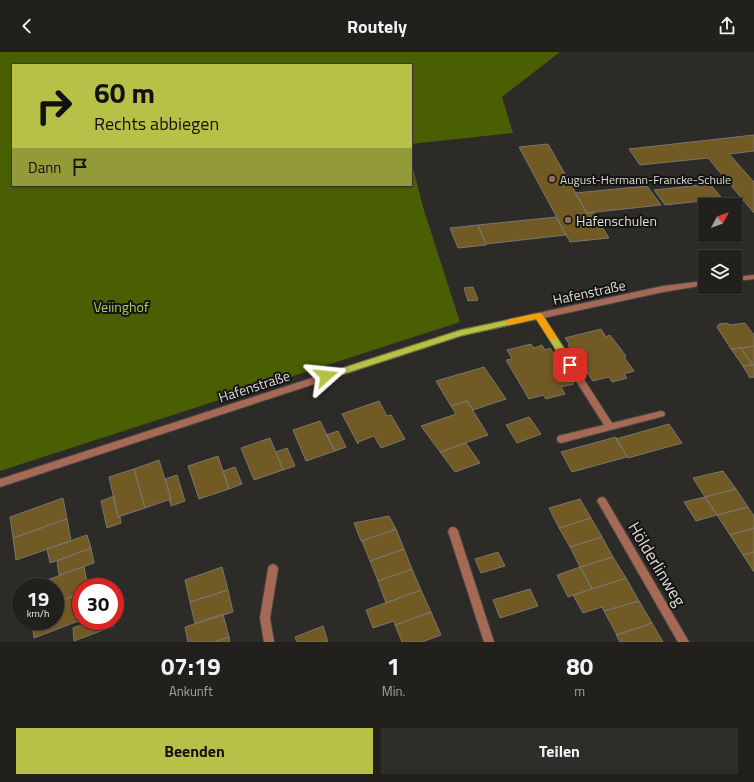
<!DOCTYPE html>
<html lang="de">
<meta charset="utf-8">
<style>
body{margin:0;font-family:"Titillium Web",sans-serif;background:#2e2d2a;color:#f1f3f6;height:100vh;display:flex;flex-direction:column;font-size:15px;white-space:nowrap}
*{box-sizing:border-box;margin:0}
p{font-size:13px;color:#a2a3a4}
.icon{flex:none;width:22px;height:22px;fill:none;stroke:currentColor;stroke-width:2;stroke-linecap:round;stroke-linejoin:round}
.map{position:relative;height:590px;overflow:hidden}
.details{display:flex;flex-direction:column;background:#22201d;flex:1}
.details>*{flex:none}
.top-card{position:absolute;left:12px;top:12px;width:400px;height:122px;border-radius:0px;box-shadow:0 1px 3px #0004,0 0 0 1px #3f3e3b;background:#b8c147;color:#111;overflow:hidden}
.needle{width:26px;rotate:49deg}
.controls{position:absolute;left:698px;top:146px;display:grid;gap:8px}
.controls a{display:grid;place-items:center;width:44px;height:44px;border-radius:0px;background:#22201d;box-shadow:0 1px 3px #0004,0 0 0 1px #3f3e3b;font-size:20px}
.speed{position:absolute;left:12px;top:526px;display:flex;gap:8px;font-size:20px;font-weight:700;text-align:center}
.speed>*{display:grid;place-content:center;width:52px;height:52px;border-radius:50%;background:#22201d;box-shadow:0 1px 3px #0004,0 0 0 1px #3f3e3b;line-height:1}
.speed small{font-size:10px;font-weight:400}
.speed .limit{border:6px solid #d22;background:#fff;color:#111}
.pin{position:absolute;display:grid;place-items:center;width:34px;height:34px;color:#fff;margin:-17px;border-radius:8px;box-shadow:0 2px 6px #0006}
.me{position:absolute;width:44px;margin:-22px;rotate:72deg;stroke-linejoin:round;filter:drop-shadow(0 0 3px #0008)}
.turn{display:flex;align-items:center;gap:14px;height:84px;padding:0 16px;font-size:18px}
.turn .icon{width:52px;height:52px;stroke-width:2.5}
.turn b{display:block;font-size:28px;line-height:34px}
.then{display:flex;align-items:center;height:38px;padding:0 16px;background:#0003;gap:8px;font-size:15px}
.eta{display:flex;justify-content:space-evenly;align-items:center;height:68px;text-align:center}
.eta b{font-size:24px;font-weight:700;line-height:28px}
.cta{display:flex;gap:8px;margin-top:auto;padding:8px 16px}
.cta a{flex:1;height:46px;border-radius:0px;background:#b8c147;color:#111;font-size:16px;font-weight:700;line-height:46px;text-align:center}
.cta a+a{background:#2e2d2a;color:#f1f3f6}
header{display:flex;justify-content:space-between;align-items:center;height:52px;padding:0 16px;background:#22201d;font-size:18px;font-weight:700}
.map>svg:first-child{display:block}
.green{fill:#4a5e02}
.building{fill:#725a25;stroke:#797671}
.lines{fill:none;stroke-linecap:round;stroke-linejoin:round}
.lane-casing{stroke:#494844;stroke-width:2}
.street-casing{stroke:#494844;stroke-width:2}
.lane{fill:#a66955;fill-rule:evenodd}
.street{fill:#a66955;fill-rule:evenodd}
.route{fill:#b8c147;stroke:#787d2e}
.slow{fill:#f59e0b}
.education-dot{fill:#8d6e63;stroke:#151412;stroke-width:1.5}
.labels{text-anchor:middle;dominant-baseline:central;stroke-width:4;stroke-linejoin:round;paint-order:stroke}
.far-poi-label{font-size:12px;fill:#dfdedb;stroke:#151412;text-anchor:start}
.poi-label{font-size:14px;fill:#dfdedb;stroke:#151412;text-anchor:start}
.street-label{font-size:14px;fill:#dfdedb;stroke:#151412}
.park-label{font-size:14px;fill:#aed152;stroke:#151412}
.near-street-label{font-size:17px;fill:#dfdedb;stroke:#151412}
</style>
<header><svg class="icon" aria-label="back" viewBox="0 0 24 24"><path d="M15 5l-7 7 7 7"/></svg>Routely<svg class="icon" aria-label="share" viewBox="0 0 24 24"><path d="M12 15V3M7 8l5-5 5 5M5 13v7h14v-7"/></svg></header>
<div class="map">
<svg width="754" height="590" viewBox="0 0 754 590">
<rect width="100%" height="100%" fill="#2d2b27"/>
<path class="green" d="M 0,0 L 560,0 L 502,45 L 513,81 L 411,92 L 411,13 L 13,13 L 13,133 L 411,133 L 411,108 L 423,155 L 460,270 L 0,419 Z"/>
<path class="building" d="M 754,83 L 754,99 L 729,102 L 754,130 L 754,161 L 708,106 L 640,113 L 629,97 Z
M 548,92 L 587,161 L 593,160 L 609,186 L 570,190 L 519,95 Z
M 710,132 L 726,151 L 714,152 L 710,148 L 665,153 L 654,138 Z
M 647,134 L 661,153 L 587,161 L 575,141 Z
M 556,165 L 566,183 L 486,192 L 478,173 Z
M 478,173 L 486,193 L 458,196 L 450,176 Z
M 473,235 L 478,248 L 468,249 L 464,236 Z
M 726,271 L 731,273 L 745,271 L 754,283 L 754,294 L 731,297 L 717,275 L 719,272 Z
M 601,277 L 606,285 L 610,283 L 626,304 L 624,305 L 634,319 L 624,322 L 627,326 L 612,330 L 609,325 L 593,329 L 568,293 L 570,293 L 565,286 Z
M 531,292 L 534,296 L 542,293 L 545,298 L 550,296 L 574,332 L 561,335 L 565,342 L 546,347 L 543,343 L 529,347 L 506,308 L 512,307 L 507,298 Z
M 754,294 L 754,313 L 753,313 L 741,296 Z
M 741,296 L 752,313 L 743,314 L 731,297 Z
M 753,313 L 754,313 L 754,325 L 750,326 L 743,314 Z
M 484,315 L 506,347 L 473,358 L 467,349 L 451,354 L 436,329 Z
M 379,349 L 387,364 L 391,363 L 405,387 L 381,396 L 374,384 L 358,390 L 358,392 L 342,362 Z
M 467,349 L 488,383 L 440,400 L 421,374 L 456,362 L 451,354 Z
M 529,365 L 541,382 L 517,391 L 506,373 Z
M 320,369 L 335,399 L 306,409 L 293,378 Z
M 669,372 L 682,391 L 628,406 L 616,387 Z
M 338,379 L 346,395 L 335,399 L 326,383 Z
M 616,385 L 627,405 L 572,420 L 561,400 Z
M 270,386 L 283,418 L 254,428 L 241,396 Z
M 466,391 L 480,411 L 455,420 L 440,400 Z
M 287,396 L 295,414 L 283,418 L 276,400 Z
M 218,404 L 229,437 L 199,447 L 188,414 Z
M 159,408 L 171,447 L 145,456 L 134,417 Z
M 235,415 L 242,432 L 229,437 L 223,419 Z
M 134,417 L 145,456 L 118,465 L 109,425 Z
M 723,419 L 736,437 L 705,445 L 693,426 Z
M 177,423 L 185,449 L 171,454 L 169,447 L 171,447 L 165,427 Z
M 736,437 L 748,455 L 717,463 L 705,445 Z
M 114,444 L 118,465 L 120,465 L 121,471 L 107,476 L 101,449 Z
M 705,445 L 717,463 L 696,469 L 684,450 Z
M 63,446 L 67,467 L 13,486 L 10,465 Z
M 580,447 L 591,466 L 559,476 L 549,456 Z
M 748,455 L 754,464 L 754,476 L 730,483 L 717,463 Z
M 389,464 L 396,477 L 361,489 L 354,471 Z
M 591,466 L 602,485 L 570,495 L 559,476 Z
M 67,467 L 71,489 L 16,508 L 13,486 Z
M 754,476 L 754,500 L 743,503 L 730,483 Z
M 396,477 L 404,497 L 370,509 L 362,489 Z
M 87,483 L 91,496 L 50,511 L 47,497 Z
M 602,485 L 613,505 L 580,515 L 570,495 Z
M 91,496 L 94,511 L 59,523 L 57,509 Z
M 404,497 L 412,517 L 378,529 L 370,509 Z
M 498,500 L 505,514 L 481,521 L 475,507 Z
M 754,500 L 754,520 L 743,503 Z
M 613,505 L 626,526 L 592,537 L 580,515 Z
M 84,515 L 88,535 L 81,535 L 81,541 L 55,551 L 55,535 L 27,535 Z
M 222,515 L 228,538 L 190,550 L 185,528 Z
M 580,515 L 592,537 L 568,545 L 557,523 Z
M 412,517 L 421,538 L 386,551 L 378,529 Z
M 626,526 L 639,549 L 604,559 L 602,555 L 583,561 L 573,543 Z
M 530,537 L 538,554 L 500,566 L 493,548 Z
M 228,538 L 233,560 L 195,572 L 190,550 Z
M 421,538 L 431,560 L 395,573 L 394,569 L 373,576 L 366,558 Z
M 81,541 L 81,568 L 34,586 L 32,569 L 55,569 L 55,551 Z
M 639,549 L 652,571 L 617,583 L 604,559 Z
M 431,560 L 441,583 L 422,590 L 402,590 L 395,573 Z
M 223,562 L 229,585 L 214,590 L 188,590 L 185,575 Z
M 92,569 L 113,569 L 114,574 L 74,589 L 73,576 Z
M 652,571 L 663,590 L 620,590 L 616,583 Z
M 323,574 L 328,590 L 297,590 L 295,585 Z
M 229,585 L 230,590 L 214,590 Z"/>
<g class="lines">
<defs>
<path id="lane" d="M 539,261 L 542,262 L 612,371 L 661,359 L 664,360 L 665,362 L 664,364 L 561,391 L 558,390 L 557,387 L 558,384 L 604,373 L 535,264 Z"/>
<path id="street" d="M 754,223 L 754,227 L 735,229 L 735,225 Z
M 705,229 L 705,233 L 663,240 L 461,284 L 0,435 L 0,427 L 460,278 L 663,234 Z
M 602,445 L 605,446 L 689,590 L 678,590 L 599,452 L 597,449 L 599,446 Z
M 453,475 L 456,476 L 458,479 L 494,590 L 484,590 L 448,479 L 450,476 Z
M 273,512 L 277,514 L 278,517 L 270,566 L 274,590 L 264,590 L 260,566 L 268,517 L 269,514 Z"/>
</defs>
<use href="#lane" class="lane-casing"/>
<use href="#street" class="street-casing"/>
<use href="#lane" class="lane"/>
<use href="#street" class="street"/>
</g>
<path class="route" d="M 539,261 L 542,262 L 574,311 L 575,313 L 574,316 L 567,316 L 536,267 L 461,284 L 326,328 L 322,324 L 323,322 L 460,278 Z"/>
<path class="slow" d="M 539,261 L 542,262 L 556,284 L 557,286 L 556,288 L 550,288 L 536,267 L 510,273 L 505,270 L 510,267 Z"/>
<g class="education-dot">
<circle cx="552" cy="127" r="4"/>
<circle cx="568" cy="168" r="4"/>
</g>
<g class="labels">
<g class="far-poi-label">
<text x="560" y="127">August-Hermann-Francke-Schule</text>
</g>
<g class="poi-label">
<text x="576" y="168">Hafenschulen</text>
</g>
<g class="street-label">
<text transform="translate(589 240) rotate(-12)">Hafenstraße</text>
<text transform="translate(254 334) rotate(-18)">Hafenstraße</text>
</g>
<g class="park-label">
<text x="121" y="254">Veiinghof</text>
</g>
<g class="near-street-label">
<text transform="translate(657 512) rotate(59)">Hölderlinweg</text>
</g>
</g>
</svg>
<div class="controls">
<a><svg class="needle" viewBox="-14 -14 28 28"><path d="M0-13l5 13h-10z" fill="#e53935"/><path d="M0 13l5-13h-10z" fill="#a2a3a4"/></svg></a>
<a><svg class="icon" aria-label="layers" viewBox="0 0 24 24"><path d="M12 4l9 5-9 5-9-5zM3 14l9 5 9-5"/></svg></a>
</div>
<div class="speed"><div>19<small>km/h</small></div><div class="limit">30</div></div>
<div class="pin" style="left:570px;top:313px;background:#d93025"><svg class="icon" aria-label="arrive" viewBox="0 0 24 24"><path d="M6 21V4h12l-3 4 3 4H6"/></svg></div>
<svg class="me" style="left:326px;top:324px" viewBox="-20 -20 40 40"><path d="M0-17L14 15 0 8-14 15z" fill="#b8c147" stroke="#fff" stroke-width="4"/></svg>
<div class="top-card">
<div class="turn"><svg class="icon" aria-label="right" viewBox="0 0 24 24"><path d="M7 20v-9h11M14 6l5 5-5 5"/></svg><div><b>60 m</b>Rechts abbiegen</div></div>
<div class="then">Dann<svg class="icon" aria-label="arrive" viewBox="0 0 24 24"><path d="M6 21V4h12l-3 4 3 4H6"/></svg></div>
</div>
</div>
<section class="details">
<div class="eta">
<div><b>07:19</b><p>Ankunft</p></div>
<div><b>1</b><p>Min.</p></div>
<div><b>80</b><p>m</p></div>
</div>
<div class="cta"><a>Beenden</a><a>Teilen</a></div>
</section>
